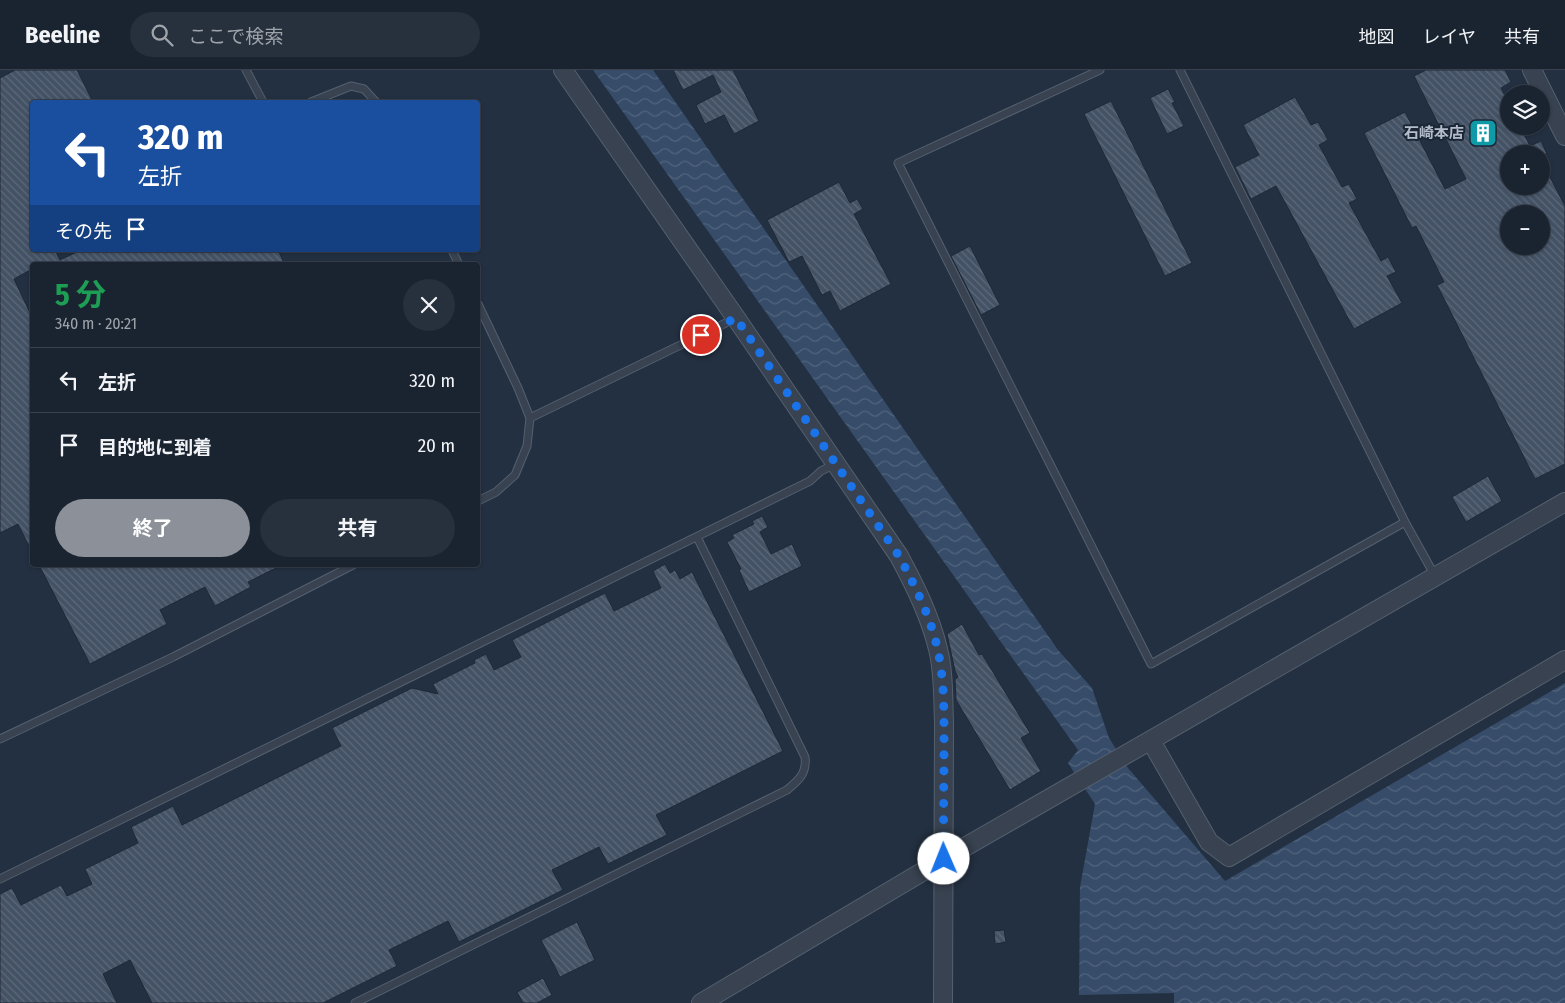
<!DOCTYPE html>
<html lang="ja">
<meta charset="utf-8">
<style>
body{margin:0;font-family:"Fira Sans Condensed","Noto Sans JP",sans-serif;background:#27303d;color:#f1f3f6;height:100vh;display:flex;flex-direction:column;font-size:19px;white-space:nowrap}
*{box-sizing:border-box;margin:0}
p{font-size:16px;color:#9fa4ab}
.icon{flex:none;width:28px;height:28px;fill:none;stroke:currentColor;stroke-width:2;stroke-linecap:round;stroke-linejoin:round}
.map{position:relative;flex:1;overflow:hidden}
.drawer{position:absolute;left:30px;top:192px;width:450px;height:305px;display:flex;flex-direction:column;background:#1a2431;border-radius:5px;box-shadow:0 1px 4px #0004,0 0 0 1px #38414d}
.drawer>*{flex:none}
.top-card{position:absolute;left:30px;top:30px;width:450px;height:152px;border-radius:5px;box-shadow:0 1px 4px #0004,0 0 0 1px #38414d;background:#1a4fa0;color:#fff;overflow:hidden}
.controls{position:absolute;left:1500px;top:15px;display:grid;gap:10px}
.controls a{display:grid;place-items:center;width:50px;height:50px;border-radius:50%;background:#1a2431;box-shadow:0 1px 4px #0004,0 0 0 1px #38414d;font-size:25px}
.pin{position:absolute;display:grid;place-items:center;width:42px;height:42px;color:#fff;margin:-21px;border:2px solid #fff;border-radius:50%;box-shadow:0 1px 5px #0007}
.me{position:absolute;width:55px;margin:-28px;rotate:359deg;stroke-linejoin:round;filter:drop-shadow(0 0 4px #0008)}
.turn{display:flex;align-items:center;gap:18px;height:105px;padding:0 25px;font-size:22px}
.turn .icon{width:65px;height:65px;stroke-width:2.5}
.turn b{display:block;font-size:35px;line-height:42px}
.then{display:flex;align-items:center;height:48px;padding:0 25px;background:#0003;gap:10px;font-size:19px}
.round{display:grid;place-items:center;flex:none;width:52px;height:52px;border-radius:26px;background:#27303d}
.headline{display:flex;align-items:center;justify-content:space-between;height:85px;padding:0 25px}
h1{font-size:30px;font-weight:700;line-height:38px;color:#1e9e55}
.action{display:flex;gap:10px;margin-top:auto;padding:10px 25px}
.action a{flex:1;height:58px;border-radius:30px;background:#8c9099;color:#fff;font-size:20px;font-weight:700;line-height:58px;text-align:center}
.action a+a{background:#27303d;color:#f1f3f6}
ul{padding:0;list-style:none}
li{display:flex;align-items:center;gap:15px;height:65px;padding:0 25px;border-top:1px solid #38414d}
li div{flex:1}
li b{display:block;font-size:19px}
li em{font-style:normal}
header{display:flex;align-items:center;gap:30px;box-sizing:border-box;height:70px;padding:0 25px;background:#1a2431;border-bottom:1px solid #38414d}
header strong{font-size:24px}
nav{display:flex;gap:28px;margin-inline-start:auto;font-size:18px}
.search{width:350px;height:45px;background:#27303d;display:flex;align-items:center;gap:12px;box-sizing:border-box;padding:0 18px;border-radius:28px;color:#9fa4ab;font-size:19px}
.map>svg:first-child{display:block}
.water{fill:url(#water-waves)}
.building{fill:url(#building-back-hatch);stroke:#1e2937;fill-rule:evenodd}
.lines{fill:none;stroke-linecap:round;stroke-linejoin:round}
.service-casing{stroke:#55606e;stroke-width:9}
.tertiary-casing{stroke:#55606e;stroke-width:20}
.service{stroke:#384250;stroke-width:7}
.tertiary{stroke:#384250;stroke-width:18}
.route{stroke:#1a73e8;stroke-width:9;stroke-dasharray:0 16.2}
.labels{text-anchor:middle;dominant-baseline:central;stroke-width:4;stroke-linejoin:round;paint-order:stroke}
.poi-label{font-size:15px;font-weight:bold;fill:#b4bdcb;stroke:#1c2736;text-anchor:end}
</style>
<header>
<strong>Beeline</strong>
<div class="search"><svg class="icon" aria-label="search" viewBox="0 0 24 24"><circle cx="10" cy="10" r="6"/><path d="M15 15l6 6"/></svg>ここで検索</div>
<nav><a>地図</a><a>レイヤ</a><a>共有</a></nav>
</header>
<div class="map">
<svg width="1565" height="933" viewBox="0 0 1565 933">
<defs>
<pattern id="water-waves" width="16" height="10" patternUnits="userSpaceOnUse" patternTransform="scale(1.25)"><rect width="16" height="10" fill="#364c69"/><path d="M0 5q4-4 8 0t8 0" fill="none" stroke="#51647d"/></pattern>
<pattern id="building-back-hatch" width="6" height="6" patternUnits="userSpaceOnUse" patternTransform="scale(1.25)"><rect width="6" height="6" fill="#445265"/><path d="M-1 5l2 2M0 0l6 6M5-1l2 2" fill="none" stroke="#5d697a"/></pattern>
</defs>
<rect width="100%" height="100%" fill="#233041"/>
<path class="water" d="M 593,0 L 653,0 L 1058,580 L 1092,618 L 1109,668 L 1128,698 L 1225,811 L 1565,613 L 1565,933 L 1174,933 L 1174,923 L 1079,925 L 1080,817 L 1095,734 L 1068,693 L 1078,680 Z"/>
<path class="building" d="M 15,0 L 77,0 L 93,32 L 32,32 L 32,180 L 55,180 L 60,190 L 81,180 L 278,180 L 285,195 L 32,195 L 32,199 L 14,209 L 32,247 L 32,482 L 18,454 L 0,463 L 0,8 Z
M 673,0 L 733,0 L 759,51 L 734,64 L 724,45 L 705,54 L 696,35 L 721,22 L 713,5 L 683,20 Z
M 1426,0 L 1505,0 L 1511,12 L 1501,18 L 1509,33 L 1509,56 L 1520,56 L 1530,76 L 1541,71 L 1547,84 L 1509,84 L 1509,116 L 1541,116 L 1541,90 L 1565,136 L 1565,394 L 1535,409 L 1437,215 L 1444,212 L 1416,156 L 1412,158 L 1364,63 L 1405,42 L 1445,119 L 1466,109 L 1414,6 ZM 1509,144 L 1541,144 L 1541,176 L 1509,176 Z
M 1168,19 L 1175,32 L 1172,33 L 1184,56 L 1167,64 L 1150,28 Z
M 1295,27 L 1311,55 L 1318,52 L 1328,70 L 1319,75 L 1342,117 L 1349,114 L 1357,129 L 1349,133 L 1381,191 L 1388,187 L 1396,202 L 1387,206 L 1402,233 L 1354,259 L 1276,116 L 1251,129 L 1235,97 L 1259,85 L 1243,55 Z
M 1111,31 L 1192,193 L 1165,206 L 1084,44 Z
M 839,112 L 850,133 L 857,129 L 863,139 L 854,144 L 891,214 L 840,241 L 830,221 L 822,225 L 802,186 L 789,192 L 767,150 Z
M 970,176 L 1000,235 L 981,245 L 951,186 Z
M 1488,406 L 1502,431 L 1466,452 L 1452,427 Z
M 762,446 L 768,457 L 760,462 L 771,484 L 792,474 L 802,496 L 749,522 L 739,500 L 741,499 L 727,472 L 734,468 L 732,465 L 754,454 L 752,451 Z
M 665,494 L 670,503 L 675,500 L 680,509 L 692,502 L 783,681 L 656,745 L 667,765 L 608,794 L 599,777 L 552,800 L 563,820 L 459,872 L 448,851 L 389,880 L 397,896 L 323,933 L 152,933 L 130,890 L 103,904 L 117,933 L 0,933 L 0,824 L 12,818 L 21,835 L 61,815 L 67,826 L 92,814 L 85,799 L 138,773 L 131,757 L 173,736 L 182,755 L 341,676 L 332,658 L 412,618 L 438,624 L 433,614 L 475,593 L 474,590 L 486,584 L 494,600 L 521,587 L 512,570 L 605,523 L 614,541 L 661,518 L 653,501 Z
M 39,495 L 282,495 L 248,512 L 251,517 L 215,536 L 205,517 L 160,540 L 167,554 L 90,594 Z
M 962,554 L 979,585 L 982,584 L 1030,663 L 1021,668 L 1041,701 L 1010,720 L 956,630 L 955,609 L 958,607 L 955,601 L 947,564 Z
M 577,852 L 595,890 L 560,907 L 541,870 Z
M 1004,860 L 1006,872 L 995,874 L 994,861 Z
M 543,908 L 552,925 L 537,933 L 523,933 L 517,922 Z"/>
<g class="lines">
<defs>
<path id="service" d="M 246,0 L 263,32
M 1100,0 L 898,93 L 1151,594 L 1405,452
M 1180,0 L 1405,452 L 1435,506
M 311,32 L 351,16 L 364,19 L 376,32
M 452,180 L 459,195
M 478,234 L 518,318 L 530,348 L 527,376 L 515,405 L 496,422 L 478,431
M 530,348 L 736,248
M 0,669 L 173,587 L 353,495
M 0,809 L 810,411 L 821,401 L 835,394
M 355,933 L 787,720 C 799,710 807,703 805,687 L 697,467"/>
<path id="tertiary" d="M 563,0 L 736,248 L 899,486 C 915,516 930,546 938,579 C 944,603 943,629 944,653 L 943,933
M 1532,0 L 1565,66
M 1151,671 L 1209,772 L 1229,787 L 1565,590
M 701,933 L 944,789 L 1565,432"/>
</defs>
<use href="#service" class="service-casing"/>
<use href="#tertiary" class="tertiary-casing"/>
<use href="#service" class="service"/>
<use href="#tertiary" class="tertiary"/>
</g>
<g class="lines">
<path class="route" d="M 701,265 L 736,248 L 899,486 C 915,516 931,547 938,581 C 945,614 944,649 944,683 C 944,718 943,754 944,789"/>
</g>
<defs>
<symbol id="building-square" viewBox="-11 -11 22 22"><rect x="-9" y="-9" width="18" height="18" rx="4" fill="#0f9aa8" stroke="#1c2736"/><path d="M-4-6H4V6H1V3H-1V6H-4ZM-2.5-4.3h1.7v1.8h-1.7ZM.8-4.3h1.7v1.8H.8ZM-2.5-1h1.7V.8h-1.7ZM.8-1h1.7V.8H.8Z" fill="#fff"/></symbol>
</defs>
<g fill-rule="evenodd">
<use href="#building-square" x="1467" y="47" width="32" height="32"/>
</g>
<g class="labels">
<g class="poi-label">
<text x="1464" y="63">石崎本店</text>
</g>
</g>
</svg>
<div class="controls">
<a><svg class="icon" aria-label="layers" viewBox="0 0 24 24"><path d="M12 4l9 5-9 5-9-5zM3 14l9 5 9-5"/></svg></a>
<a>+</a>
<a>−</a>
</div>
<div class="pin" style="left:701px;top:265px;background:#d93025"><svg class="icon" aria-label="arrive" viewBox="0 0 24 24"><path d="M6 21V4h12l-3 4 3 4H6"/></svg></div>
<svg class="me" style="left:944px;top:789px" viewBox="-20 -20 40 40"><circle r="19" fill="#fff"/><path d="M0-13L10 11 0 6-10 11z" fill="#1a73e8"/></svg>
<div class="top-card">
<div class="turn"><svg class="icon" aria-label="left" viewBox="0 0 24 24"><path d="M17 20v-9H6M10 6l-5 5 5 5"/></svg><div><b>320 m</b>左折</div></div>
<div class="then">その先<svg class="icon" aria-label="arrive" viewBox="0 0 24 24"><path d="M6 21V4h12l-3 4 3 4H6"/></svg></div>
</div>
<section class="drawer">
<div class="headline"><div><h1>5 分</h1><p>340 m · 20:21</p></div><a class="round"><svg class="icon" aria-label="close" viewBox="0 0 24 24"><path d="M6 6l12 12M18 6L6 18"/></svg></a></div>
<ul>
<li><svg class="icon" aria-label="left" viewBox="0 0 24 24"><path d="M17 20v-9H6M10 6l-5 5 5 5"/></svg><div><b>左折</b></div><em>320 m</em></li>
<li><svg class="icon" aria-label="arrive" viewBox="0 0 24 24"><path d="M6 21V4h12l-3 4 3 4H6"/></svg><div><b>目的地に到着</b></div><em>20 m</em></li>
</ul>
<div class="action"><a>終了</a><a>共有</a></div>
</section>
</div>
